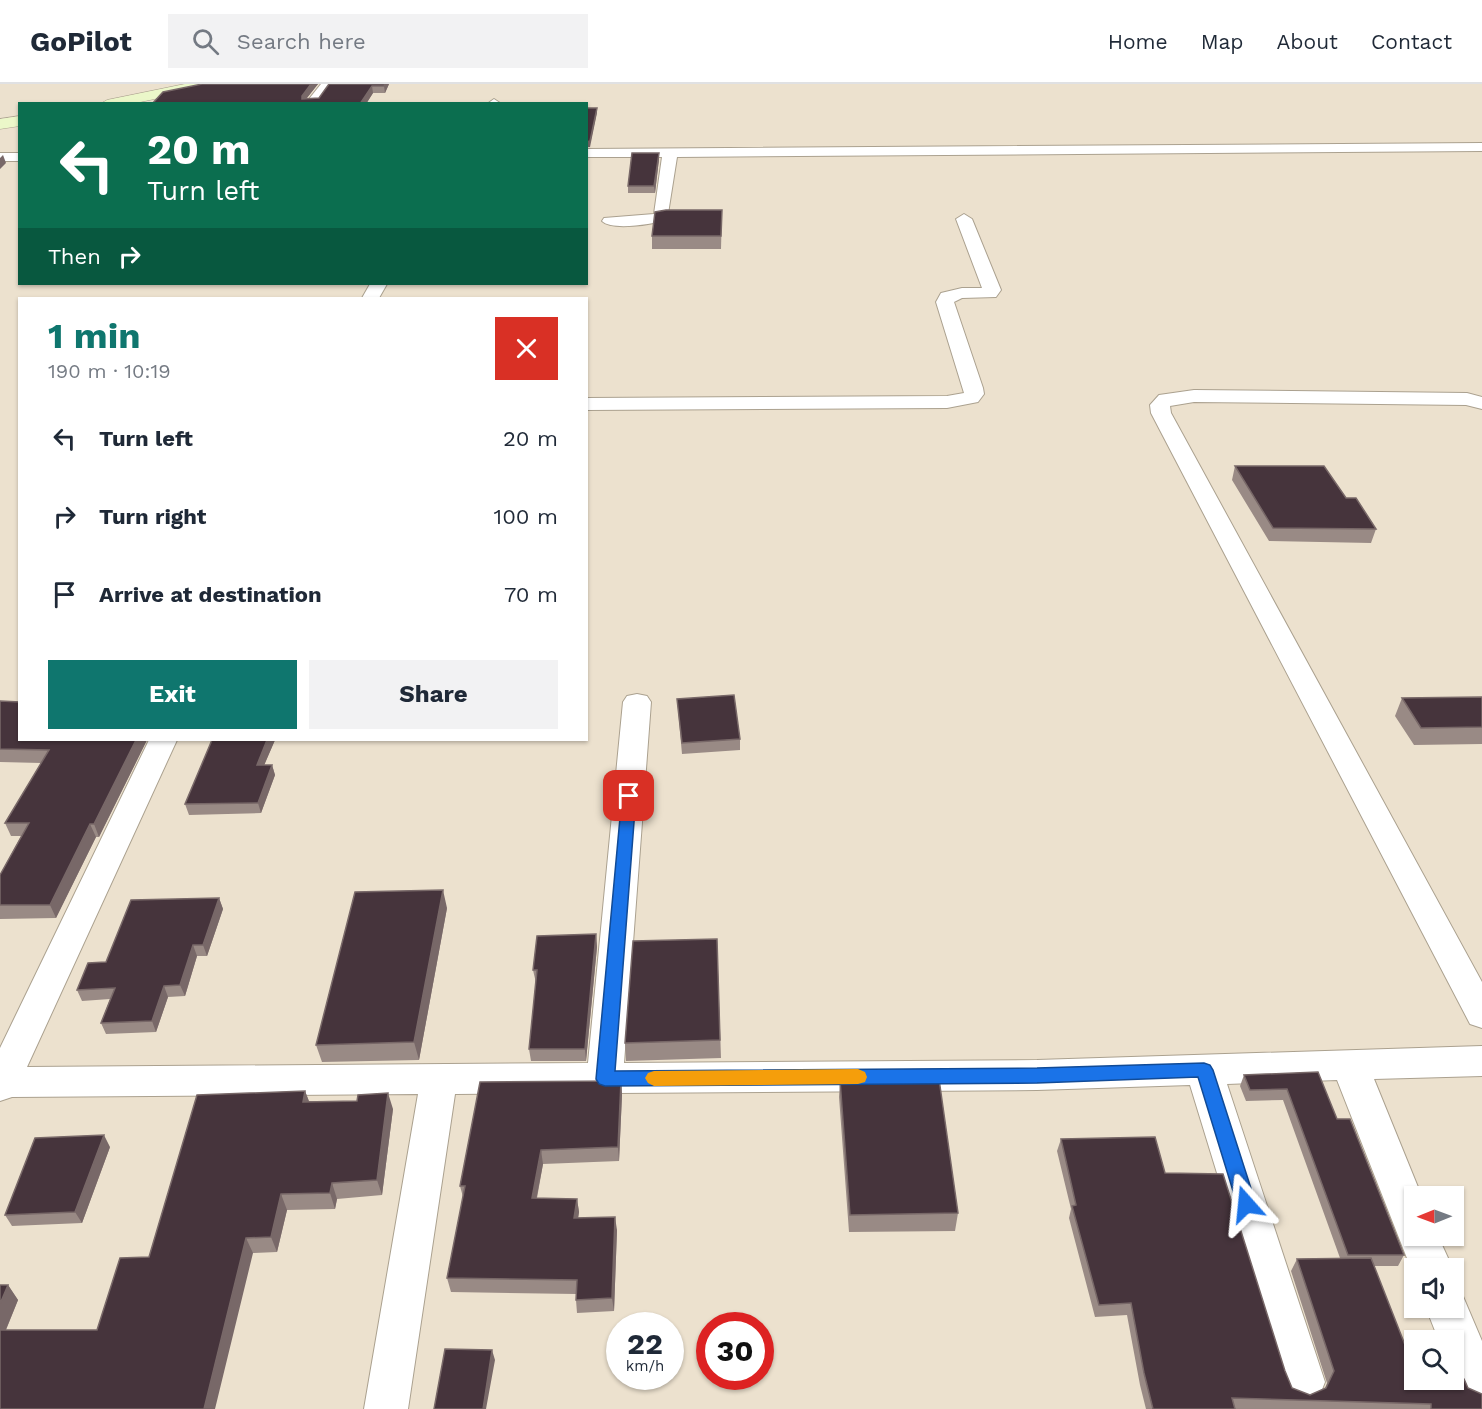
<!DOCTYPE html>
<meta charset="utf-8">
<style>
body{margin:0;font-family:"Work Sans",sans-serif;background:#f2f2f3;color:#1f2937;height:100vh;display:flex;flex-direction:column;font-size:22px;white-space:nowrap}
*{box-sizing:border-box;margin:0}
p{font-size:20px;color:#747a83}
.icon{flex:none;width:33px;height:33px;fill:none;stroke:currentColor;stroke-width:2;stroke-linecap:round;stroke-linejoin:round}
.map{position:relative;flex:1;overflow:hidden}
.sheet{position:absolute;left:18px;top:213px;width:570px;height:444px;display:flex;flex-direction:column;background:#fff;border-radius:0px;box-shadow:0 2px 4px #0004}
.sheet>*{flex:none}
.hud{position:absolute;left:18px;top:18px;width:570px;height:183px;border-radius:0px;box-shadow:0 2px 4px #0004;background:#0b6e4f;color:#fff;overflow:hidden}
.needle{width:39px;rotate:269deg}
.buttons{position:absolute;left:1404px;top:1102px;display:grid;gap:12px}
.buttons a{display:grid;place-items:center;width:60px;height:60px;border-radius:0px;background:#fff;box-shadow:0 2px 4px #0004;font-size:30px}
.speed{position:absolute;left:606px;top:1228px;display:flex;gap:12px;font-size:30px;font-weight:700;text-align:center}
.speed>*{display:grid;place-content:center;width:78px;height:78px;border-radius:50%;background:#fff;box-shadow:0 2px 4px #0004;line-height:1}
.speed small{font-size:15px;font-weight:400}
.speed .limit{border:9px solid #d22;background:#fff;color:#111}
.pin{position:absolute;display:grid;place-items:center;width:51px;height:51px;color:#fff;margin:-26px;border-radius:12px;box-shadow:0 3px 9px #0006}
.me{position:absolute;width:66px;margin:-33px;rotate:342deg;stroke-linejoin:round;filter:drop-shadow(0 0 4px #0008)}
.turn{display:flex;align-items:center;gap:21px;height:126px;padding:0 30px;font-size:27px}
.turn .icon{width:78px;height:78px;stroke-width:2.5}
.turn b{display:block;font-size:42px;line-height:51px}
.then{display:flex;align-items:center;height:57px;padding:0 30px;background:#0003;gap:12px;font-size:22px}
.round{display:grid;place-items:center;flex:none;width:63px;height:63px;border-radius:0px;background:#f2f2f3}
.headline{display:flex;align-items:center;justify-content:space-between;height:102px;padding:0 30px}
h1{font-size:36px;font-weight:700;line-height:45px;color:#0f766e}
.button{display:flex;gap:12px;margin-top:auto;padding:12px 30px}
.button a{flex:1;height:69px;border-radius:0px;background:#0f766e;color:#fff;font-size:24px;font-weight:700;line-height:69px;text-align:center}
.button a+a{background:#f2f2f3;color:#1f2937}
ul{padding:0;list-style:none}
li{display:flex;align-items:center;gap:18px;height:78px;padding:0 30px}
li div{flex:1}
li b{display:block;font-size:22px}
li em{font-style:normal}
header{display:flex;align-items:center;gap:36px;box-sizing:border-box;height:84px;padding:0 30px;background:#fff;border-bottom:2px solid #e0e1e3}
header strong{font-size:28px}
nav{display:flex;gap:33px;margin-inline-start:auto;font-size:21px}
.search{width:420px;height:54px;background:#f2f2f3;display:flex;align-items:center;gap:15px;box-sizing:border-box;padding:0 21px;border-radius:0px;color:#747a83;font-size:22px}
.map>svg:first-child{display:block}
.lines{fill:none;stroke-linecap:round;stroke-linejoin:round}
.street-casing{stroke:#aba18f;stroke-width:2}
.secondary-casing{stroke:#aba18f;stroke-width:1}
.street{fill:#fff;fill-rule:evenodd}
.secondary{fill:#ebf7c9;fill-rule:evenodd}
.wall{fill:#998a85}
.shaded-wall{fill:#786868}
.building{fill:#46343c;stroke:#786868;stroke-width:1.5}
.route{fill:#1a73e8;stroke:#114b97;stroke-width:1.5}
.slow{fill:#f59e0b}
</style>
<header>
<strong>GoPilot</strong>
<div class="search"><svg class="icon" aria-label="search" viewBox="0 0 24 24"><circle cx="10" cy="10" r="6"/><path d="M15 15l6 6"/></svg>Search here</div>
<nav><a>Home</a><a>Map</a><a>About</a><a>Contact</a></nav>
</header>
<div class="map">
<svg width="1482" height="1325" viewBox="0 0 1482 1325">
<rect width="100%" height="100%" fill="#ece1ce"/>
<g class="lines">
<defs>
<path id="street" d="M 321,0 L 333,0 L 318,20 L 305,20 Z
M 494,15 L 500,19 L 487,20 Z
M 1482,59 L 1482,67 L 677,73 L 667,136 C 653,140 612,147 602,137 L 604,134 L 654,130 L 662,73 L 586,73 L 586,65 Z
M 0,69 L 20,69 L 20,77 L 0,77 Z
M 964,130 L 972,135 L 1001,206 L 996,213 L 962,214 L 954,218 L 983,304 L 984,310 L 978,318 L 947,324 L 586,326 L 586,314 L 947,312 L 964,309 L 936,218 L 941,209 L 962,204 L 982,204 L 956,135 Z
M 370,200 L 387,200 L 379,214 L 362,214 Z
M 1194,306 L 1467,309 L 1482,313 L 1482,325 L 1466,321 L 1194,318 L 1170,322 L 1171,329 L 1482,898 L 1482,944 L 1470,940 L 1151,329 L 1150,321 L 1159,311 Z
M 637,610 L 647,612 L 651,618 L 624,979 L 1037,976 L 1482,962 L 1482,992 L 1374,995 L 1422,1113 L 1414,1113 L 1414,1152 L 1438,1152 L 1453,1185 L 1414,1185 L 1414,1192 L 1337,996 L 1227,1000 L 1325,1298 L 1319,1313 L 1303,1320 L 1287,1313 L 1281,1298 L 1190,1001 L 1037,1006 L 455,1010 L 408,1325 L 364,1325 L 418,1010 L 12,1013 L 0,1017 L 0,964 L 149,656 L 177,656 L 27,983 L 588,979 L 623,618 L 627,612 Z
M 1454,1206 L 1462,1210 L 1482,1257 L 1482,1318 L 1477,1320 L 1461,1313 L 1454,1294 L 1454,1257 L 1439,1257 L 1426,1224 L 1454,1224 Z"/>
<path id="secondary" d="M 185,0 L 213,0 L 206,4 L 131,20 L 100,20 L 107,16 Z
M 20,32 L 20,42 L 0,45 L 0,35 Z"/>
</defs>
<use href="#street" class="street-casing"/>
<use href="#secondary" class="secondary-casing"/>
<use href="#street" class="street"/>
<use href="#secondary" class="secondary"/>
</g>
<path class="wall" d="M 202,0 L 318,0 L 306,15 L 319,14 L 329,0 L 389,0 L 385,9 L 373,9 L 366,20 L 152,20 Z
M 659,75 L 655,109 L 628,109 L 628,102 Z
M 722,126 L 721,165 L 652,165 L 652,152 Z
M 1235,382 L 1346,414 L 1376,445 L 1371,459 L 1269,457 L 1232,396 Z
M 1482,613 L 1482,660 L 1414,661 L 1395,632 L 1402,614 Z
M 677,615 L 740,655 L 740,666 L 682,670 Z
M 0,617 L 20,656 L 147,656 L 99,753 L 96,753 L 56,834 L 0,835 L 0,791 L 21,752 L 11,752 L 5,739 L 41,679 L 0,678 Z
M 212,656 L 275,656 L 264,681 L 272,681 L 275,691 L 261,729 L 189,731 L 185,720 Z
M 219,814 L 223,825 L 207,872 L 197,872 L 185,912 L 168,913 L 156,948 L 106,950 L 101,939 L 110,915 L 82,917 L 77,906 L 106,878 Z
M 447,824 L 419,976 L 322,978 L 316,961 Z
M 596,850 L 597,863 L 586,977 L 531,977 L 529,965 L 536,899 L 533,886 Z
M 717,855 L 721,974 L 626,977 L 625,959 Z
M 1318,988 L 1337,1035 L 1404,1171 L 1398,1182 L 1374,1182 L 1414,1296 L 1468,1304 L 1482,1325 L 1146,1325 L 1140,1301 L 1127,1231 L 1095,1233 L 1069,1134 L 1071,1125 L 1057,1067 L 1061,1055 L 1165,1089 L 1285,1287 L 1292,1304 L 1310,1311 L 1325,1304 L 1327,1299 L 1291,1187 L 1297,1175 L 1340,1174 L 1283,1016 L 1246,1017 L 1240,1002 L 1244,991 Z
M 840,996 L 958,1129 L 955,1147 L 849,1148 L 839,1013 Z
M 621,997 L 622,1011 L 619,1077 L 543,1080 L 537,1114 L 577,1115 L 579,1128 L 578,1134 L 617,1146 L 614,1227 L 577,1229 L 576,1216 L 576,1210 L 451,1208 L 447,1194 L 463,1113 L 460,1102 Z
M 305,1007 L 309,1017 L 393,1025 L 382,1111 L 337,1115 L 335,1125 L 287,1126 L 277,1168 L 253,1169 L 0,1325 L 8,1201 L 18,1216 L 6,1246 L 97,1246 L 149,1173 Z
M 110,1063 L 82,1139 L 12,1142 L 5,1131 Z"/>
<path class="shaded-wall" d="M 311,0 L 318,0 L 303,19 L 302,12 Z
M 385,0 L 389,0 L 385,9 L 384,2 Z
M 372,2 L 373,9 L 366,20 L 360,20 Z
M 597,24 L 597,29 L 590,63 L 586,63 L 586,58 Z
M 659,69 L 659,75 L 655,109 L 654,102 Z
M 3,71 L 6,79 L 0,85 L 0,74 Z
M 136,656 L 147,656 L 99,753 L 94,740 Z
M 267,656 L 275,656 L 260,691 L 257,681 Z
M 272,681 L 275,691 L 261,729 L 258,719 Z
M 90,740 L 96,753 L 56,834 L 50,821 Z
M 443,806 L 447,824 L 419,976 L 414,958 Z
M 219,814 L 223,825 L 207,872 L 203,861 Z
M 596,850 L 597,863 L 586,977 L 585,965 Z
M 193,861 L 197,872 L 185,912 L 180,901 Z
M 164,902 L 168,913 L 156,948 L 152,937 Z
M 621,997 L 622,1011 L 619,1077 L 618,1063 Z
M 305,1007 L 311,1023 L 303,1018 Z
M 388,1009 L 393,1025 L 382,1111 L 377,1096 Z
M 104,1051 L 110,1063 L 82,1139 L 75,1128 Z
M 541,1066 L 543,1080 L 534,1127 L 532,1114 Z
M 332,1099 L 337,1115 L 335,1125 L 330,1109 Z
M 281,1110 L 287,1126 L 277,1168 L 271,1153 Z
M 577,1115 L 579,1128 L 576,1148 L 574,1134 Z
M 615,1133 L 617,1146 L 614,1227 L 612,1214 Z
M 246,1154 L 253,1169 L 215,1325 L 204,1325 Z
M 8,1201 L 18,1216 L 0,1260 L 0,1220 Z
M 492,1266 L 495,1276 L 486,1325 L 483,1325 Z"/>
<path class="building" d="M 202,0 L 311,0 L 302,12 L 302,15 L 319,14 L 329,0 L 385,0 L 384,2 L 372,2 L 360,20 L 152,20 L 163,8 Z
M 586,24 L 597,24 L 590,57 L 586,58 Z
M 632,69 L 659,69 L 654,102 L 628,102 Z
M 666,126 L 722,126 L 721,152 L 652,152 L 655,128 Z
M 1235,382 L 1324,382 L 1346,414 L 1356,414 L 1376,445 L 1273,444 Z
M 734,611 L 740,655 L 682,659 L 677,615 Z
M 1482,613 L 1482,643 L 1421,644 L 1402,614 Z
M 0,617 L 20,618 L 20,656 L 136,656 L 94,740 L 90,740 L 50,821 L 0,821 L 0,791 L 29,739 L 5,739 L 49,666 L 0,665 Z
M 212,656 L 267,656 L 257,681 L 272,681 L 258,719 L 185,720 Z
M 443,806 L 414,958 L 316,961 L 355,808 Z
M 219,814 L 203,861 L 193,861 L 180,901 L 164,902 L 152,937 L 101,939 L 115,904 L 77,906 L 88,879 L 106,878 L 131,816 Z
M 596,850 L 585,965 L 529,965 L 537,886 L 533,886 L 537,852 Z
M 717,855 L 720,956 L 625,959 L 633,857 Z
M 1318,988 L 1337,1035 L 1350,1035 L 1404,1171 L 1348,1171 L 1287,1005 L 1250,1006 L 1244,991 Z
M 939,995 L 958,1129 L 850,1131 L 840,996 Z
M 621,997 L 618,1063 L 541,1066 L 532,1114 L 577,1115 L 574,1134 L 615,1133 L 612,1214 L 576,1216 L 577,1196 L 447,1194 L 465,1102 L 460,1102 L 480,998 Z
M 305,1007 L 303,1018 L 357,1017 L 358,1011 L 388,1009 L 377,1096 L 332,1099 L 330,1109 L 281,1110 L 271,1153 L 246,1154 L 204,1325 L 0,1325 L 0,1246 L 97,1246 L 120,1174 L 149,1173 L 197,1011 Z
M 104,1051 L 75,1128 L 5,1131 L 35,1054 Z
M 1155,1053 L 1165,1089 L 1223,1090 L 1285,1287 L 1292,1304 L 1310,1311 L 1326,1304 L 1334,1287 L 1297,1175 L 1371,1174 L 1414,1284 L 1414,1296 L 1454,1296 L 1454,1295 L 1464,1295 L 1468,1304 L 1482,1310 L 1482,1325 L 1431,1325 L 1431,1320 L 1232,1314 L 1235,1325 L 1153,1325 L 1144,1289 L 1131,1219 L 1099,1221 L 1072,1122 L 1076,1121 L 1061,1055 Z
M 0,1201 L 8,1201 L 0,1220 Z
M 445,1265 L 492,1266 L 483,1325 L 434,1325 Z"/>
<path class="route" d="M 629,707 L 636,712 L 615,987 L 1037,984 L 1204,979 L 1210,981 L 1213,986 L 1256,1120 L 1253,1126 L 1246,1128 L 1240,1126 L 1237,1120 L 1198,993 L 1037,999 L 605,1002 L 599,1000 L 596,995 L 622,712 Z"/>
<path class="slow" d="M 858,985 L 865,988 L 867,993 L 865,998 L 858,1000 L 654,1002 L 648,999 L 645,994 L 648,989 L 654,987 Z"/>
</svg>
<div class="buttons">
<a><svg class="needle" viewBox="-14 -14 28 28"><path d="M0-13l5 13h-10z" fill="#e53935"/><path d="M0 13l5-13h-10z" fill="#747a83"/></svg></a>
<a><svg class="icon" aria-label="sound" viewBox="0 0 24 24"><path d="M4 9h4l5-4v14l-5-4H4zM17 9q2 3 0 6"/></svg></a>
<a><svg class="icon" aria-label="search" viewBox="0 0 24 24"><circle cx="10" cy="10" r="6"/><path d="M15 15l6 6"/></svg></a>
</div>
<div class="speed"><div>22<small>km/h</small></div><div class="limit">30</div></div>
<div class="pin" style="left:629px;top:712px;background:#d93025"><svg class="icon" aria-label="arrive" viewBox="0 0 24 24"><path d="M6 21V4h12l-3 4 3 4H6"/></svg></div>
<svg class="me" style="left:1246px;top:1120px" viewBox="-20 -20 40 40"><path d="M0-17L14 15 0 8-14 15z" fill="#1a73e8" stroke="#fff" stroke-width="4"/></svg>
<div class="hud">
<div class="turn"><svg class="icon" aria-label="left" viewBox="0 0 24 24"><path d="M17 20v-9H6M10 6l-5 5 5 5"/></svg><div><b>20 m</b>Turn left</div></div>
<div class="then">Then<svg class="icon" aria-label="right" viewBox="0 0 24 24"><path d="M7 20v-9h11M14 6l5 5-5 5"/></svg></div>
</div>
<section class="sheet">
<div class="headline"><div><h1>1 min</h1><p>190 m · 10:19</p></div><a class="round" style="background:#d93025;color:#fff"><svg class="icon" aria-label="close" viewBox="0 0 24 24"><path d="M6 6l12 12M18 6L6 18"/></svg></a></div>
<ul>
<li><svg class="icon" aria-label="left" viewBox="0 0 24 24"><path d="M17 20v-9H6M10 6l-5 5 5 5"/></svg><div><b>Turn left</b></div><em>20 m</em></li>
<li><svg class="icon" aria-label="right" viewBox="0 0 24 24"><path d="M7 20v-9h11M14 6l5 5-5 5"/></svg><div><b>Turn right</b></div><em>100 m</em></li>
<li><svg class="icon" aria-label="arrive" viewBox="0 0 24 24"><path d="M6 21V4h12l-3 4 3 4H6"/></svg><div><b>Arrive at destination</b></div><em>70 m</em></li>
</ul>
<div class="button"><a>Exit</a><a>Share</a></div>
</section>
</div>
